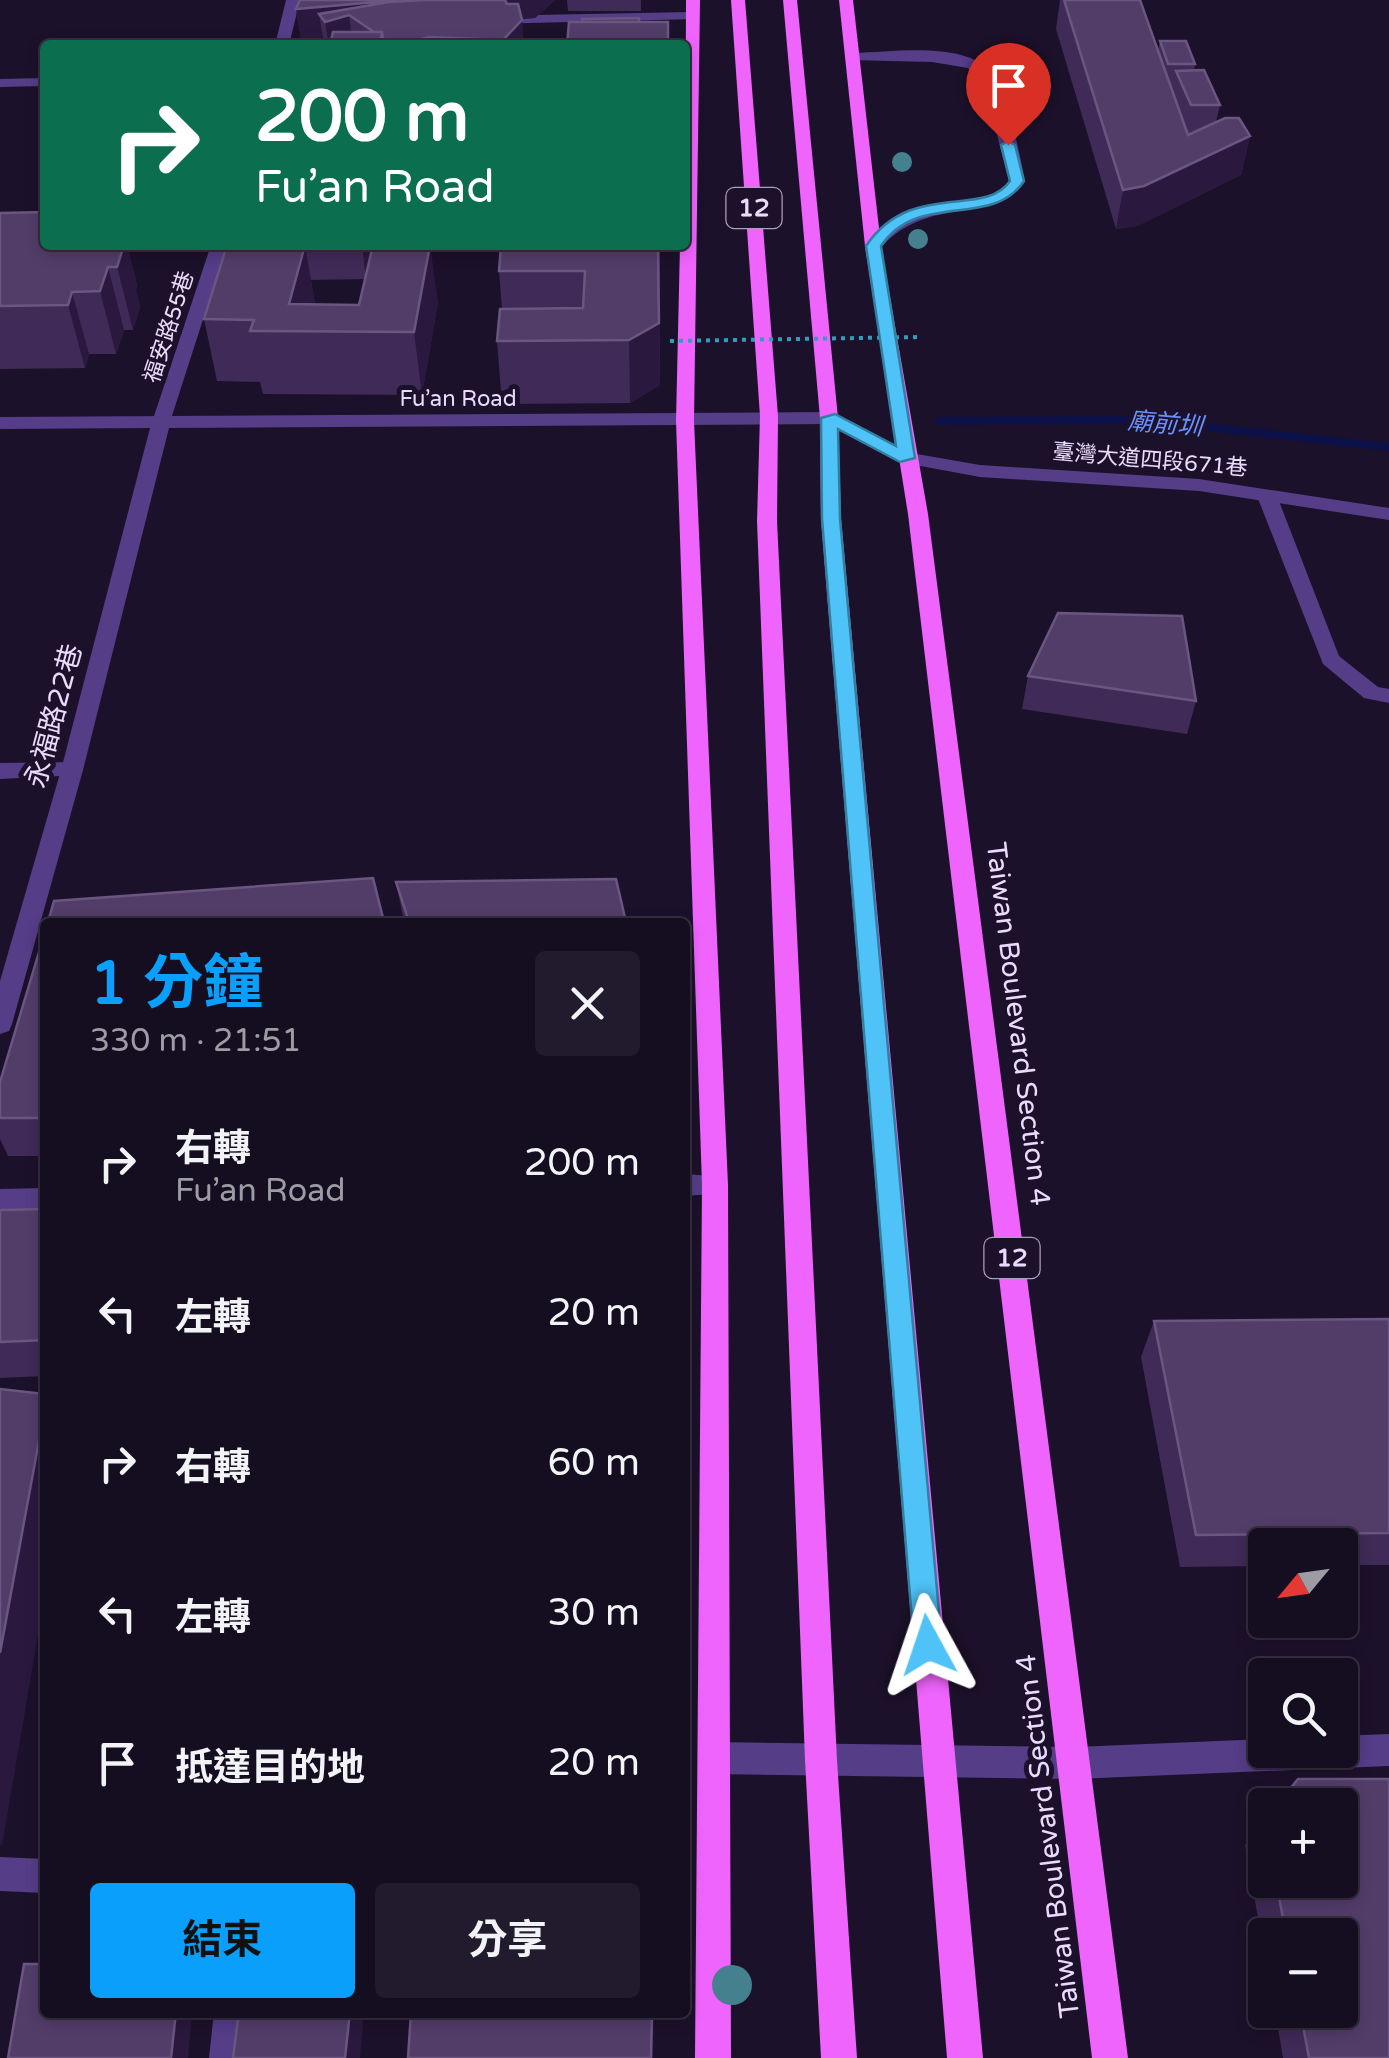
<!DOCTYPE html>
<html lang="zh-TW">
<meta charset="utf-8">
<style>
body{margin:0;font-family:"Varela Round","Noto Sans TC",sans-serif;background:#221b2d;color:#f1f3f6;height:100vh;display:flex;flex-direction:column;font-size:38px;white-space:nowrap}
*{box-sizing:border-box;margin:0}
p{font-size:32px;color:#9d9ca5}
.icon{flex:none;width:55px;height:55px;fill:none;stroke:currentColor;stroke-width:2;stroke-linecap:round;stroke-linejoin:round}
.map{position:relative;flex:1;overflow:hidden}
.side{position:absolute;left:40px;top:918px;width:650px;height:1100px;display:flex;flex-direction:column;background:#150d20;border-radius:10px;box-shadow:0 5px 15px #0003,0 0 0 2px #342d3e}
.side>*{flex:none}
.guide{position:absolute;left:40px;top:40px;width:650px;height:210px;border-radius:10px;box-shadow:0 5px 15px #0003,0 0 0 2px #342d3e;background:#0b6e4f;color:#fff;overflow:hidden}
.needle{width:65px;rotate:241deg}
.tools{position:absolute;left:1248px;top:1528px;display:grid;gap:20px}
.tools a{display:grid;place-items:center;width:110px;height:110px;border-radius:10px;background:#150d20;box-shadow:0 5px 15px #0003,0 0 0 2px #342d3e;font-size:50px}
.pin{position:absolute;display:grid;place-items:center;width:85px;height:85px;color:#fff;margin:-102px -42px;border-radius:50% 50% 50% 0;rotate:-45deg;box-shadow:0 0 10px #0007}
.pin .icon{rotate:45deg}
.me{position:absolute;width:110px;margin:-55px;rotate:355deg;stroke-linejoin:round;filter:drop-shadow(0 0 8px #0008)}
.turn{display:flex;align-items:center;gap:35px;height:210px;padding:0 50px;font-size:45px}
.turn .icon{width:130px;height:130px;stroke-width:2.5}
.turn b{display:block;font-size:70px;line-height:85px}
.round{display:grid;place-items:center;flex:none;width:105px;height:105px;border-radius:10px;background:#221b2d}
.headline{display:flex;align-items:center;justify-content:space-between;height:170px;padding:0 50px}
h1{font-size:60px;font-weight:700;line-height:75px;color:#0a9ffb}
.action{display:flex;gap:20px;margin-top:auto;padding:20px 50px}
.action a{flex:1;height:115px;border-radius:10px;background:#0a9ffb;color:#111;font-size:40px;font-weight:700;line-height:115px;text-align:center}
.action a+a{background:#221b2d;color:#f1f3f6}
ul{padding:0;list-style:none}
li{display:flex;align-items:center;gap:30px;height:150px;padding:0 50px}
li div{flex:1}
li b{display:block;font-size:38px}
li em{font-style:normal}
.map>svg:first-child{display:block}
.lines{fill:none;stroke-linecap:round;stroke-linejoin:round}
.stream{fill:#0c1149;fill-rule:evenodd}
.service{fill:#553d88;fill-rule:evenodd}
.minor{fill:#553d88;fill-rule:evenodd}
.primary{fill:#ef64fd;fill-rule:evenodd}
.path-bridge{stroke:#329dbb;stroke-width:4;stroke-dasharray:4 5;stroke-linecap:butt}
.tree{fill:#45808e}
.wall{fill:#402a58;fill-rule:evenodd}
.shaded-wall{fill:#2a183e}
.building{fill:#523d69;stroke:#6a5681;stroke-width:2.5}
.route{fill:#4fc3f7;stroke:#337fa1;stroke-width:2.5}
.labels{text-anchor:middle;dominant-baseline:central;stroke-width:10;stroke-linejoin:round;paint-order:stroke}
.far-street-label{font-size:22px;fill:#e9dbfe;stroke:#1c112a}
.shield{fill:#1c112a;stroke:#ac9ebe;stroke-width:2.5}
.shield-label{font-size:25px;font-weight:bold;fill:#e9dbfe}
.far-water-label{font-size:25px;font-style:italic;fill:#6a90fd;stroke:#1c112a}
.street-label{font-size:28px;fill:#e9dbfe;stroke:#1c112a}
</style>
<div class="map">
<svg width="1389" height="2058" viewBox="0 0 1389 2058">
<rect width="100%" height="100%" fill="#1c112a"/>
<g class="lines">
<path class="stream" d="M 1139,416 L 1389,443 L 1389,451 L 1139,424 L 939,425 L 933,421 L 939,417 Z"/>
<path class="service" d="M 286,0 L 300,0 L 289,45 L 275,45 Z
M 854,53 C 890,52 944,44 977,61 C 1006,77 1019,151 1025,181 C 997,227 928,192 879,250 L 867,250 L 867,242 C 878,230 889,219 904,212 C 933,200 994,206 1009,181 L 988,100 L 968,68 L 932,62 L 849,60 L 849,54 Z
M 45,78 L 45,86 L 0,87 L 0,79 Z
M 211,245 L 227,245 L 170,422 L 168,426 L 154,426 L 152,422 Z
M 1267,490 L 1277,496 L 1339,656 L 1378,687 L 1389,689 L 1389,703 L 1364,698 L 1323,664 L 1257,496 Z
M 72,762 L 83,770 L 80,775 L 0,779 L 0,763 Z
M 0,1857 L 45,1859 L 45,1893 L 0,1891 Z
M 214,2012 L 250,2012 L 245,2058 L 209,2058 Z"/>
<path class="minor" d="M 692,12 L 697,13 L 697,19 L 487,24 L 480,20 L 487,16 Z
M 829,412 L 911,453 L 980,465 L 1199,479 L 1389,508 L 1389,520 L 1199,491 L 980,477 L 899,462 L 826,424 L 169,428 L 83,770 L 12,1024 L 9,1031 L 0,1034 L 0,981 L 61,770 L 150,428 L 0,429 L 0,417 Z
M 685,1174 L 724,1177 L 728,1185 L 724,1193 L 685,1196 Z
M 45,1188 L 45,1210 L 0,1211 L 0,1189 Z
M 1389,1734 L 1389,1766 L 1075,1779 L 714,1774 L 702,1770 L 698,1758 L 702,1746 L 714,1742 L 1075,1747 L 1265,1739 L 1265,1750 L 1340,1750 L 1340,1736 Z"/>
<path class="primary" d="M 686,0 L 700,0 L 694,421 L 728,1185 L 731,2058 L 695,2058 L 702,1185 L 676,421 L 680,245 L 685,245 Z
M 731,0 L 745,0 L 778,416 L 777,521 L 837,1760 L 857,2058 L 821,2058 L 805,1760 L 757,521 L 760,416 Z
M 783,0 L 797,0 L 838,418 L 841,519 L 983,2058 L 947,2058 L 821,519 L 820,418 Z
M 839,0 L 853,0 L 881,246 L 928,514 L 1128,2058 L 1092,2058 L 908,514 L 865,246 Z"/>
<path class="path-bridge" d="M 670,341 L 922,337"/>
</g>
<g class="tree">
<circle cx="902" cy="162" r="10"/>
<circle cx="918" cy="239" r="10"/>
<circle cx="732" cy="1985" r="20"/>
</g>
<path class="wall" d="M 300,0 L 555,0 L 535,18 L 522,19 L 523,45 L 325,45 L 323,37 L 301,39 L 296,9 Z
M 567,0 L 641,0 L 641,11 L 568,11 Z
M 1060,0 L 1140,0 L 1158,51 L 1160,41 L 1195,64 L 1194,71 L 1220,105 L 1216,122 L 1250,136 L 1241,175 L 1137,226 L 1116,229 L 1056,29 Z
M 45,96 L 45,126 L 40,107 Z
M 0,213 L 45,245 L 127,245 L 137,285 L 136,291 L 140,307 L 133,330 L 124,330 L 116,354 L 89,354 L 85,368 L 0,369 Z
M 227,245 L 372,245 L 370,258 L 438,302 L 422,395 L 263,394 L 260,382 L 217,381 L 204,319 ZM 365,279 L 359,305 L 315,304 L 311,280 Z
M 501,245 L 660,245 L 659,296 L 660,385 L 630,403 L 502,404 L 497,341 L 502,309 L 499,271 Z
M 1028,676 L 1196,701 L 1187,734 L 1022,709 Z
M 396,882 L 626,922 L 404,922 Z
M 45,932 L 45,1156 L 8,1156 L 0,1139 L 0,1082 Z
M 45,1209 L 45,1376 L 0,1378 L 0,1210 Z
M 1389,1319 L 1389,1565 L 1340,1565 L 1340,1545 L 1265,1545 L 1265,1566 L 1180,1567 L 1141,1357 L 1154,1321 Z
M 1265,1820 L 1265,1880 L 1340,1880 L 1389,2058 L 1283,2058 L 1275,2010 L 1340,2010 L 1340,1935 L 1265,1935 L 1265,1957 L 1245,1845 Z"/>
<path class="shaded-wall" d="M 399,0 L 555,0 L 535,18 L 374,32 L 349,15 L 353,45 L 329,45 L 325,22 L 319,14 L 323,37 L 301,39 L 296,9 Z
M 522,20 L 523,45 L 504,45 L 503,40 Z
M 429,37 L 429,45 L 400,45 Z
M 1250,136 L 1241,175 L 1137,226 L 1116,229 L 1123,190 Z
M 116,245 L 127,245 L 137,285 L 136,291 L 140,307 L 133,330 L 117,267 Z
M 305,245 L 315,304 L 289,304 Z
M 362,245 L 372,245 L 366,279 Z
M 430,245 L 438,302 L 422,395 L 414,332 Z
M 108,267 L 124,330 L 116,354 L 100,291 Z
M 72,292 L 89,354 L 85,368 L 68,305 Z
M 659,323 L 660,385 L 630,403 L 629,340 Z
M 45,1408 L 45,1594 L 2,1846 L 0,1844 L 0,1653 Z
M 176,2012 L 192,2012 L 188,2058 L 171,2058 Z
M 350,2012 L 364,2012 L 360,2058 L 345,2058 Z
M 652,2012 L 654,2012 L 653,2058 L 651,2058 Z"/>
<path class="building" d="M 300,0 L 399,0 L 296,9 Z
M 424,0 L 505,0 L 507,4 L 518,4 L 522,20 L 503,40 L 429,37 L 400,45 L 393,45 L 393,43 L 383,38 L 382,32 L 374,32 L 349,15 L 325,22 L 319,14 L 389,2 Z
M 1064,0 L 1140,0 L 1188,135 L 1225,118 L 1239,118 L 1250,136 L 1144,186 L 1123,190 Z
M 639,18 L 639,22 L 583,22 L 582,19 Z
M 569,22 L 668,22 L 668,45 L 567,45 Z
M 333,32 L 382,32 L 380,43 L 393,43 L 393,45 L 330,45 Z
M 1160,41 L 1186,41 L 1195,64 L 1168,64 Z
M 1204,70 L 1220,105 L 1191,105 L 1176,71 Z
M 45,212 L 45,245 L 124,245 L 117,267 L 108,267 L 100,291 L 72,292 L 68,305 L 0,306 L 0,213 Z
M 227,245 L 305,245 L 289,304 L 359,305 L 373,245 L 430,245 L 414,332 L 250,331 L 254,320 L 204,319 Z
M 501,245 L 658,245 L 659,323 L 629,340 L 497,341 L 500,309 L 583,308 L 585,271 L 499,271 Z
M 1058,613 L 1182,616 L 1196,701 L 1028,676 Z
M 373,878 L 384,922 L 48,922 L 54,901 Z
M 616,879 L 626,922 L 409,922 L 396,882 Z
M 45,932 L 45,1118 L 0,1118 L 0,1082 Z
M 45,1209 L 45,1340 L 0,1342 L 0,1210 Z
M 1389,1319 L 1389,1533 L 1196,1535 L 1154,1321 Z
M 0,1389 L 45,1394 L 45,1408 L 0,1653 Z
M 1298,1779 L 1389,1779 L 1389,2058 L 1309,2058 L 1300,2010 L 1340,2010 L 1340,1935 L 1286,1935 L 1276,1880 L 1340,1880 L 1340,1805 L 1277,1805 Z
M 24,1964 L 45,1964 L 45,2012 L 176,2012 L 171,2058 L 8,2058 Z
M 239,2012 L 350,2012 L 345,2058 L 233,2058 Z
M 411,2012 L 652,2012 L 651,2058 L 408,2058 Z"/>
<path class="route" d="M 1008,141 L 1015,145 L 1024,181 C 991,230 918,190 881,246 L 915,458 L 900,462 L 838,429 L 840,519 L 942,1645 L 938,1655 L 928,1659 L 918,1655 L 914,1645 L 822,519 L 821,418 L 835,414 L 896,446 L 866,246 C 911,179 984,219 1010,181 L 1001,145 Z"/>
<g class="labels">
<g class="far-street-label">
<text transform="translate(169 327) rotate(-72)">福安路55巷</text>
<text x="458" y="399">Fu’an Road</text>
<text transform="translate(1150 460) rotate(5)">臺灣大道四段671巷</text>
</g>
<g class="shield">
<rect x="726.5" y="188" width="55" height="40" rx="8"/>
<rect x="984.5" y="1238" width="55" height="40" rx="8"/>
</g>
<g class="shield-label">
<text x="754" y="208">12</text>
<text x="1012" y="1258">12</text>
</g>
<g class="far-water-label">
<text transform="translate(1165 424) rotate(5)">廟前圳</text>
</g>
<g class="street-label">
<text transform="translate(54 716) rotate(-75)">永福路22巷</text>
<text transform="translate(1018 1024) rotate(83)">Taiwan Boulevard Section 4</text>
<text transform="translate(1048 1836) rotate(-97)">Taiwan Boulevard Section 4</text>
</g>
</g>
</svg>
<div class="tools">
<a><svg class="needle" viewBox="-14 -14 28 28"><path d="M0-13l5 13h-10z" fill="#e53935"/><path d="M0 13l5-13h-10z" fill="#9d9ca5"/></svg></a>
<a><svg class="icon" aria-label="search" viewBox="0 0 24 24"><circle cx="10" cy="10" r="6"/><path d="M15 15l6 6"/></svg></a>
<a>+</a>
<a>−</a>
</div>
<div class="pin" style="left:1008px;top:145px;background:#d93025"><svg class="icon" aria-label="arrive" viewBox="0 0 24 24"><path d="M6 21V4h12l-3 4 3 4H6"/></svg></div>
<svg class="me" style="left:928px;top:1645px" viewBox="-20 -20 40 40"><path d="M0-17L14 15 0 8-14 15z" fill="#4fc3f7" stroke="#fff" stroke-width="4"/></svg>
<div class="guide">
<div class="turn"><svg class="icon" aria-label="right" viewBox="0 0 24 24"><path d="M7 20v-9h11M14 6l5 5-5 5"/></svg><div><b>200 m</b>Fu’an Road</div></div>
</div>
<section class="side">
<div class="headline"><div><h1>1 分鐘</h1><p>330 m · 21:51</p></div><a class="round"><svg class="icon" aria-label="close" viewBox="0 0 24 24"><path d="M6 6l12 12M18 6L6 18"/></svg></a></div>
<ul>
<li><svg class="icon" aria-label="right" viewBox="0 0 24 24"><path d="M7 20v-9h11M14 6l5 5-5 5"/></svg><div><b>右轉</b><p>Fu’an Road</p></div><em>200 m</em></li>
<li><svg class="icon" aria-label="left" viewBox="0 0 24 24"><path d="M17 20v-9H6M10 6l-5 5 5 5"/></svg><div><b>左轉</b></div><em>20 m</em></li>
<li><svg class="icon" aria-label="right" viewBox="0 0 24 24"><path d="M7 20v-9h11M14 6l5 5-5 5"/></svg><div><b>右轉</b></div><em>60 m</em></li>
<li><svg class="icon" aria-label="left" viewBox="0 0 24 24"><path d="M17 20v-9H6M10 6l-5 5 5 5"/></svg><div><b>左轉</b></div><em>30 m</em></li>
<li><svg class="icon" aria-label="arrive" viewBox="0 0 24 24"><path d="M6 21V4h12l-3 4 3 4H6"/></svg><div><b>抵達目的地</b></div><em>20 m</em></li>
</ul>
<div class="action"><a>結束</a><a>分享</a></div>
</section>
</div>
